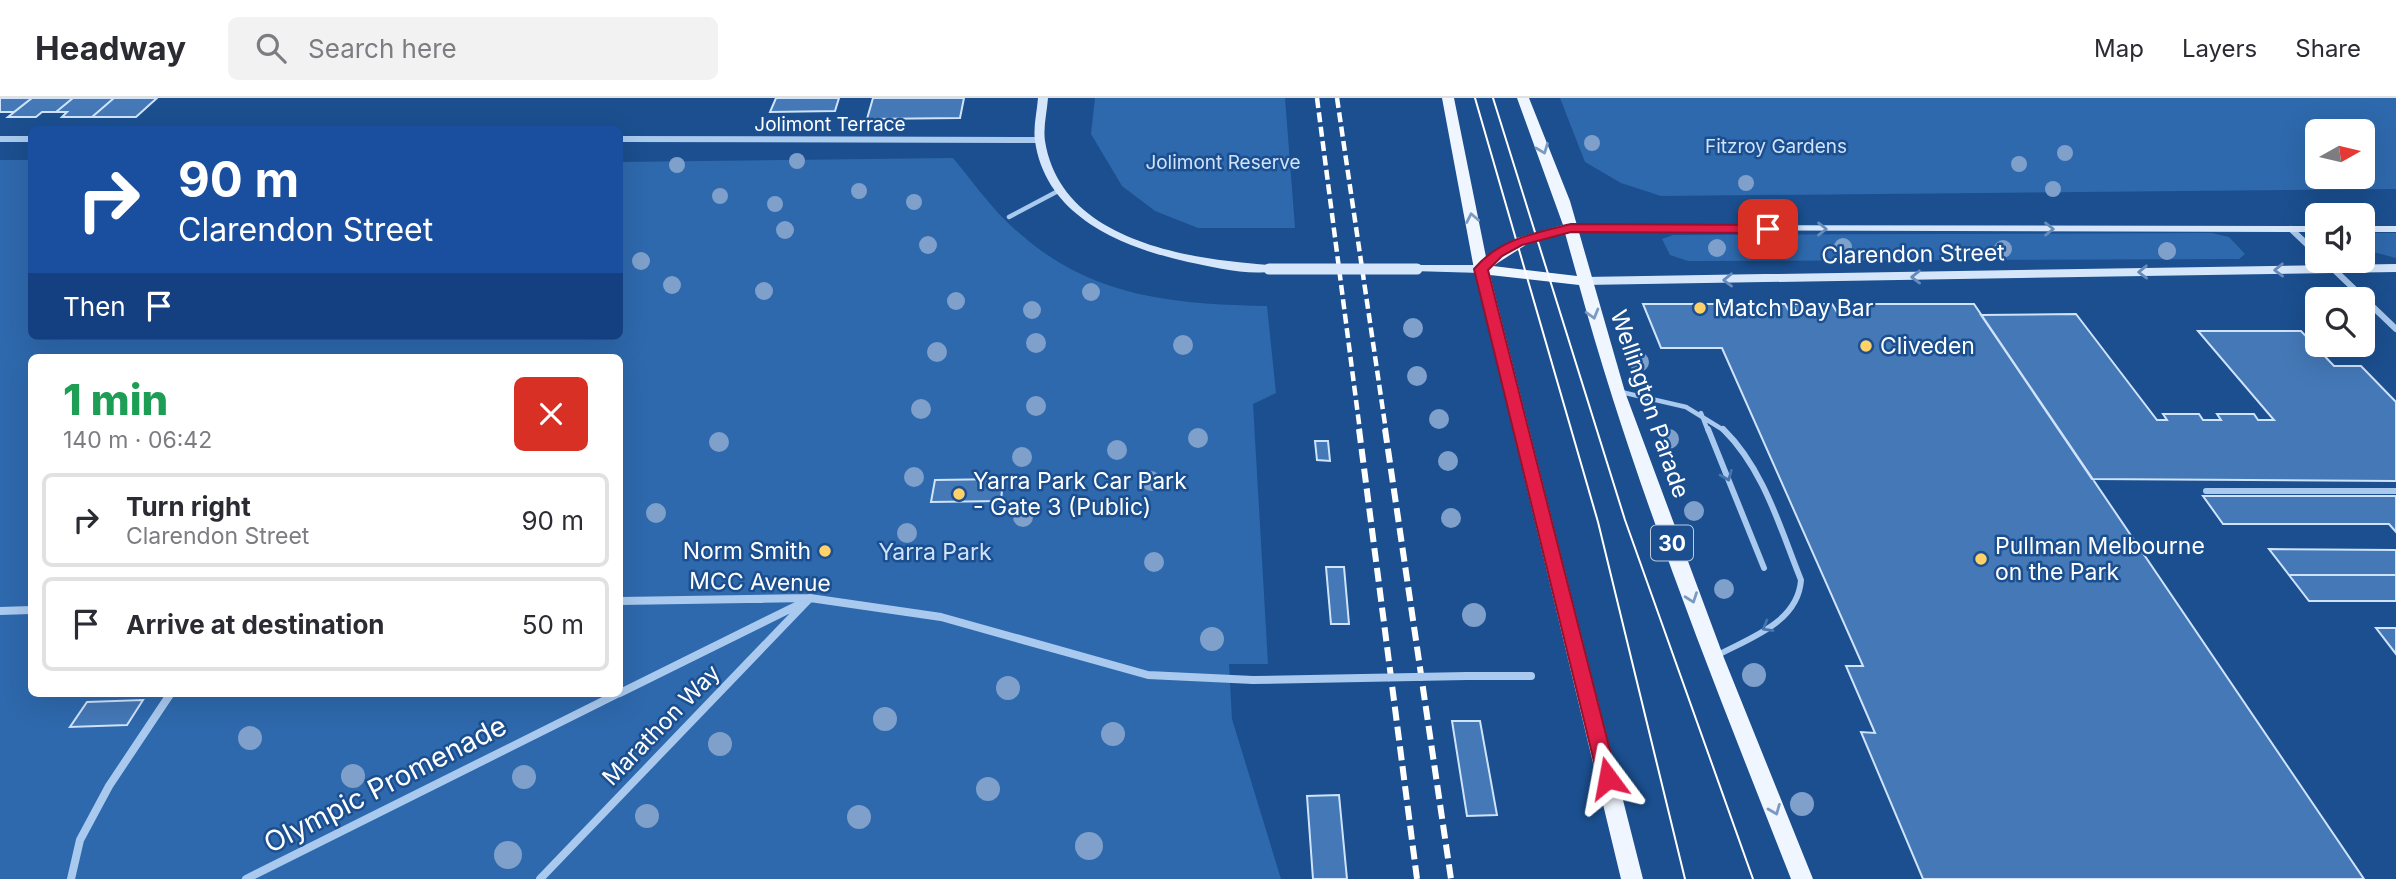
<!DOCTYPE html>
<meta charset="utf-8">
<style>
body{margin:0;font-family:Inter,sans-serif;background:#f2f2f3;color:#2b2b33;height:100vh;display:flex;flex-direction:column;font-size:26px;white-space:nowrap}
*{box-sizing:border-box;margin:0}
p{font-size:23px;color:#7c7c81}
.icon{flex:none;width:38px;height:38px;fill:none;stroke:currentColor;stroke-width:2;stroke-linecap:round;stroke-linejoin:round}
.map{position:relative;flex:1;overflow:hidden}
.drawer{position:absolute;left:28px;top:256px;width:595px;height:343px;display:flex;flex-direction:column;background:#fff;border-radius:10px;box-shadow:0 7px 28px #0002}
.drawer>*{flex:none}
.banner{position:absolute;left:28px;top:28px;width:595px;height:214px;border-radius:10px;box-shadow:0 7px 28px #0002;background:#1a4fa0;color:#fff;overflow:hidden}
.needle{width:46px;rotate:82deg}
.buttons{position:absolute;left:2305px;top:21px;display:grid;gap:14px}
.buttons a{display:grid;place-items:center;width:70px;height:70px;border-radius:10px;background:#fff;box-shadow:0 7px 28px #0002;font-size:35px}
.pin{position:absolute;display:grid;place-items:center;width:60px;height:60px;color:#fff;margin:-30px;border-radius:14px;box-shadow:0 4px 10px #0006}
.me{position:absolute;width:77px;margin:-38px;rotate:347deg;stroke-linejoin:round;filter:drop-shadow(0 0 5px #0008)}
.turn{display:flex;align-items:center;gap:24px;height:147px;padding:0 35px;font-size:32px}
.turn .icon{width:91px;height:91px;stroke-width:2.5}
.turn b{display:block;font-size:49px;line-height:60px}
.then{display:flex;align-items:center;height:66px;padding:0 35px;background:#0003;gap:14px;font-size:26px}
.round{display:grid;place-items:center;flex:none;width:74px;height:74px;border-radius:10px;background:#f2f2f3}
.head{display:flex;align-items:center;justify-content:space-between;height:119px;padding:0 35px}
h1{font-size:42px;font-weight:800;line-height:52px;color:#1e9e55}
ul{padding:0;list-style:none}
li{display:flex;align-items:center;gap:21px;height:94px;margin:0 14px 10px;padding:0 21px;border:4px solid #e1e1e2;border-radius:10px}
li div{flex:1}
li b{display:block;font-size:26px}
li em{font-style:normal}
header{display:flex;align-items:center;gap:42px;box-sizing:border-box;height:98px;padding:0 35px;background:#fff;border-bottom:2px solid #e1e1e2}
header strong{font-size:33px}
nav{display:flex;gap:38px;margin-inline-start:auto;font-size:24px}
.search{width:490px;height:63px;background:#f2f2f3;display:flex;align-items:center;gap:18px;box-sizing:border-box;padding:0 24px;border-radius:10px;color:#7c7c81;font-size:26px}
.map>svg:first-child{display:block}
.green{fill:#2e69ad;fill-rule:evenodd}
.building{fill:#4478b7;stroke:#cfe3fa;stroke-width:2}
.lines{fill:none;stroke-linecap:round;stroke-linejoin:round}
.lane-far1{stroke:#a9c9ee;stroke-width:4.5}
.lane{stroke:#a9c9ee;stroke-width:6}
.street-far1{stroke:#a9c9ee;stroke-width:6}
.street{stroke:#a9c9ee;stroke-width:8}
.secondary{fill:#d6e6fa;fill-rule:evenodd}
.primary{fill:#f0f6ff;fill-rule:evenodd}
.tram{stroke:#fff;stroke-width:2}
.rail-far1{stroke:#fff;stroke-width:4.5;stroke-dasharray:10 4.5;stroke-linecap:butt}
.rail{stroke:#fff;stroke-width:6;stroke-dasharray:14 6;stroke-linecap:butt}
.street-bridge{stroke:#a9c9ee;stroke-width:8}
.secondary-bridge{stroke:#d6e6fa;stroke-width:11}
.tree{fill:#7ea0ca}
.oneway{stroke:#7b9ac1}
.oneway2{stroke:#668bba}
.oneway3{stroke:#4674ac}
.route{fill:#e11d48;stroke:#92132f;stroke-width:2}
.poi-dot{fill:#ffd166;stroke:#1b4f8f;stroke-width:2.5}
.labels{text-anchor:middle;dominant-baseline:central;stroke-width:5;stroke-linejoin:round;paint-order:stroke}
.far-street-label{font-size:19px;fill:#fff;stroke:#1b4f8f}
.far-park-label{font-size:19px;fill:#cfe3fa;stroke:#1b4f8f}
.shield{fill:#1b4f8f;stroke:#bbcadd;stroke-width:2}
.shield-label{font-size:21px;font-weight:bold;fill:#fff}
.street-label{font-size:23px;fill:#fff;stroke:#1b4f8f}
.poi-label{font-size:23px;fill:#fff;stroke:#1b4f8f;text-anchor:start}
.park-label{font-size:23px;fill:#cfe3fa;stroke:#1b4f8f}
.near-street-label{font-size:28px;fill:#fff;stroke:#1b4f8f}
</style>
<header>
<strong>Headway</strong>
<div class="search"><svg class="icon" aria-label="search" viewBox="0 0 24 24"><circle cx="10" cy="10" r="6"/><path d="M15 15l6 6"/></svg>Search here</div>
<nav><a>Map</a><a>Layers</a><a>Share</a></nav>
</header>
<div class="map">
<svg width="2396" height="781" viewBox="0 0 2396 781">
<rect width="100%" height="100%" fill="#1b4f8f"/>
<path class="green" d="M 1095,0 L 1285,0 L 1295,130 L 1198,130 L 1155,113 L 1122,88 L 1091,36 Z
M 1560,0 L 2396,0 L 2396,91 L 1661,98 L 1621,85 L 1585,64 ZM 2362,33 L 2362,79 L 2317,79 L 2317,33 Z
M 953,60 C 970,80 986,103 1005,122 C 1082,198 1164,206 1267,208 L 1276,295 L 1253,306 L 1268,566 L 1229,566 L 1232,621 L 1281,781 L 0,781 L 0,62 L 31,62 L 32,238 L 620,238 L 620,64 ZM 32,259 L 620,259 L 620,595 L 32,595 Z
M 2212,135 L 2229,139 L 2245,156 L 2239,161 L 1688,163 L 1670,157 L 1662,141 L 1673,137 Z
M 2365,135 L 2396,135 L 2396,160 L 2373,154 L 2363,144 Z"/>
<path class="building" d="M 0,0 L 32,0 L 14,14 L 0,14 Z
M 32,0 L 73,0 L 56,14 L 42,14 L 36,19 L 8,19 Z
M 73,0 L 114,0 L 92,19 L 62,19 L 67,14 L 56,14 Z
M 114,0 L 157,0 L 136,19 L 92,19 Z
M 776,0 L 839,0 L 835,13 L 770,14 Z
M 873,0 L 964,0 L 960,20 L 867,21 Z
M 1643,206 L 1785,206 L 1789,213 L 1796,214 L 1793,206 L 1832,206 L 1837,214 L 1842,214 L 1838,206 L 1974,206 L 2364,781 L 1923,781 L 1861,634 L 1875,635 L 1846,568 L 1863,568 L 1722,250 L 1661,250 Z
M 2076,216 L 2157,322 L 2167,322 L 2163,316 L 2199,316 L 2203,322 L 2221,322 L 2217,316 L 2254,316 L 2258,322 L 2274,322 L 2198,233 L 2301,233 L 2334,268 L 2361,268 L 2396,304 L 2396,383 L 2092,381 L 1981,217 Z
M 1315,343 L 1328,343 L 1330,363 L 1317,362 Z
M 1003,381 L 1001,403 L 931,404 L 935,382 Z
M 2203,398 L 2396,398 L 2396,434 L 2389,426 L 2223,426 Z
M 2269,451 L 2396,452 L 2396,477 L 2289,477 Z
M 1326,469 L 1344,469 L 1349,526 L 1331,526 Z
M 2289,477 L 2396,477 L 2396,503 L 2309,503 Z
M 2376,530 L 2396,530 L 2396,556 Z
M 143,602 L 127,627 L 70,629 L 87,604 Z
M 1452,623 L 1480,623 L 1497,717 L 1467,718 Z
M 1339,697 L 1347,781 L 1313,781 L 1307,698 Z"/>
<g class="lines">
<path class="lane-far1" d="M 1009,119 L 1060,92
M 1621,294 L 1686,309 L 1725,333
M 1701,315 L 1708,333"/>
<path class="lane" d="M 1708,331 L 1764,470
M 2206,393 L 2396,393
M 1716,558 C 1749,540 1798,525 1801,482 C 1780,430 1764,371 1723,331"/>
<path class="street-far1" d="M 0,41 L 32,41
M 620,41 L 1040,42
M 2291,131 L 2317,156
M 2325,163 L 2396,231"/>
<path class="street" d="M 620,503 L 810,500 L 941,519 L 1148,577 L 1253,582
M 0,513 L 32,512
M 1467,578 L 1531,578
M 620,595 L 804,504
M 71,781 L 80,742 L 109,688 L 171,595
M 246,781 L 619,595
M 540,781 L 810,500"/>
<path class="secondary" d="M 1038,0 L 1048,0 C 1047,14 1043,29 1045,43 C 1061,143 1187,161 1269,167 L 1275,171 L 1273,173 C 1250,178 1212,169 1188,164 C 1122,149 1046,119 1035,43 C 1033,29 1037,14 1038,0 Z
M 1571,127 L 2317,128 L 2317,134 L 1567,132 L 1567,128 Z
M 2362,128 L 2396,128 L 2396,134 L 2362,134 Z
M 2396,166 L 2396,174 L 1584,187 L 1578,183 L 1584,179 Z
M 1417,167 L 1481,167 L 1487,171 L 1481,175 L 1413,173 L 1411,171 Z"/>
<path class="primary" d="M 1442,0 L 1454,0 L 1486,159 L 1517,140 L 1563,127 L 1517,0 L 1529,0 L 1570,103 L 1625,294 L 1724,560 L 1813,781 L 1791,781 C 1714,585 1635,390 1579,187 L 1490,177 L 1643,781 L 1621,781 L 1474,171 ZM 1565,135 L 1577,178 L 1493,168 L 1527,146 Z"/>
<path class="tram" d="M 1475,0 L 1598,424 L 1685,781
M 1493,0 L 1625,422 L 1753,781"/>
<path class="rail-far1" d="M 1317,0 L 1360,333
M 1337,0 L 1386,333"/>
<path class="rail" d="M 1359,331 L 1417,781
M 1385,331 L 1451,781"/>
<path class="street-bridge" d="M 1253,582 L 1467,578"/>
<path class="secondary-bridge" d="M 1269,171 L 1417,171"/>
</g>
<g class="tree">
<circle cx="1592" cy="45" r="8"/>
<circle cx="2065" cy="55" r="8"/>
<circle cx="797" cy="63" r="8"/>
<circle cx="2019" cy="66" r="8"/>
<circle cx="677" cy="67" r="8"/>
<circle cx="1746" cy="85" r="8"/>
<circle cx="2053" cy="91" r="8"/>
<circle cx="859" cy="93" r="8"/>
<circle cx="720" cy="98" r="8"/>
<circle cx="914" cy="104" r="8"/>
<circle cx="775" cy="106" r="8"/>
<circle cx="785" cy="132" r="9"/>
<circle cx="928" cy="147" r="9"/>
<circle cx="1843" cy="149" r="9"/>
<circle cx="1717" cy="150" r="9"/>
<circle cx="2003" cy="151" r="9"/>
<circle cx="2167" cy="153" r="9"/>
<circle cx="641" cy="163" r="9"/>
<circle cx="672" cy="187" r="9"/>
<circle cx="764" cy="193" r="9"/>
<circle cx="1091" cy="194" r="9"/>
<circle cx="956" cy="203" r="9"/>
<circle cx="1032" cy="212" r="9"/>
<circle cx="1413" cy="230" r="10"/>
<circle cx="1036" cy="245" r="10"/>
<circle cx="1183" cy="247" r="10"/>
<circle cx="937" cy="254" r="10"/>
<circle cx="1639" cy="264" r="10"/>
<circle cx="1417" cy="278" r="10"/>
<circle cx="1036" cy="308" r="10"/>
<circle cx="921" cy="311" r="10"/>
<circle cx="1439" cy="321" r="10"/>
<circle cx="1198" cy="340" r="10"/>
<circle cx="1669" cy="341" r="10"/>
<circle cx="719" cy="344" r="10"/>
<circle cx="1117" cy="352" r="10"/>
<circle cx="1022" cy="359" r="10"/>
<circle cx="1448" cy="363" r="10"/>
<circle cx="914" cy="379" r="10"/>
<circle cx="1151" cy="383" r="10"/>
<circle cx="1694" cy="413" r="10"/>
<circle cx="656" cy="415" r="10"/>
<circle cx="1023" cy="419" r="10"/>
<circle cx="1451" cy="420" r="10"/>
<circle cx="907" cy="435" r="10"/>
<circle cx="1154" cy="464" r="10"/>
<circle cx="1724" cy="491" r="10"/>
<circle cx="1474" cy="517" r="12"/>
<circle cx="1212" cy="541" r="12"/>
<circle cx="1754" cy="577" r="12"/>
<circle cx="1008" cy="590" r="12"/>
<circle cx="885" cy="621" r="12"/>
<circle cx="1113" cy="636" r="12"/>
<circle cx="250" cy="640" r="12"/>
<circle cx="720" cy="646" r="12"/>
<circle cx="353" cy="678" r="12"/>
<circle cx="524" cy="679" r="12"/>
<circle cx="988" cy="691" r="12"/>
<circle cx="1802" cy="706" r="12"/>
<circle cx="647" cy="718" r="12"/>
<circle cx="859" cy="719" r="12"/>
<circle cx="1089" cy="748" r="14"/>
<circle cx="508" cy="757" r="14"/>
</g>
<defs><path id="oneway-chevron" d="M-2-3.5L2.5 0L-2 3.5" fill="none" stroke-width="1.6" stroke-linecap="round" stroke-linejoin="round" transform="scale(1.75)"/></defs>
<g class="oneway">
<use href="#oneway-chevron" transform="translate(1543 51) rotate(69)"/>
<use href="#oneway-chevron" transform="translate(1472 120) rotate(-101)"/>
<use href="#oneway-chevron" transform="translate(1593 216) rotate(74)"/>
<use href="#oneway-chevron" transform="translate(1692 500) rotate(70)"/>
<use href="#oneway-chevron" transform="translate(1775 712) rotate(68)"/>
</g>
<g class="oneway2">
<use href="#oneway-chevron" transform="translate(1822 131)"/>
<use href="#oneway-chevron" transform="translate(2049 131)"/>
<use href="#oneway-chevron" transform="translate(2279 172) rotate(179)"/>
<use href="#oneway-chevron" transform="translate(2143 174) rotate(179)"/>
<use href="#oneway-chevron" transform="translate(1916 179) rotate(179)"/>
<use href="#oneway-chevron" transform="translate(1728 182) rotate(179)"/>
</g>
<g class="oneway3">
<use href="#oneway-chevron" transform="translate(1727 378) rotate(68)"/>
<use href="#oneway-chevron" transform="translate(1767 529) rotate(150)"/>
</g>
<path class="route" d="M 1571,126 L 1768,127 L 1775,131 L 1768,135 L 1571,134 L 1522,147 L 1502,158 L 1488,172 L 1617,680 L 1615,686 L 1601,686 L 1598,680 L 1474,171 C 1499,141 1535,135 1571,126 Z"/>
<g class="poi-dot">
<circle cx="1700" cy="210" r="7"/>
<circle cx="1866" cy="248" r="7"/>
<circle cx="959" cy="396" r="7"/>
<circle cx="825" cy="453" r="7"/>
<circle cx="1981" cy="461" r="7"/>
</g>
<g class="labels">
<g class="far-street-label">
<text x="830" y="26">Jolimont Terrace</text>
</g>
<g class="far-park-label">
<text x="1776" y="48">Fitzroy Gardens</text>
<text x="1223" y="64">Jolimont Reserve</text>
</g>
<rect class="shield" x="1651" y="427.5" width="42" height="35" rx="5"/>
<g class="shield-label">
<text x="1672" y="445">30</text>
</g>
<g class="street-label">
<text transform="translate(1913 156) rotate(-1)">Clarendon Street</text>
<text transform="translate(1650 306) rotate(71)">Wellington Parade</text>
<text transform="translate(760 484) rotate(1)">MCC Avenue</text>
<text transform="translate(661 627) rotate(-46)">Marathon Way</text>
</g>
<g class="poi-label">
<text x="1714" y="210">Match Day Bar</text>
<text x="1880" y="248">Cliveden</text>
<text x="973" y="383">Yarra Park Car Park<tspan x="973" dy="26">- Gate 3 (Public)</tspan></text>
<text x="1995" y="448">Pullman Melbourne<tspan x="1995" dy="26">on the Park</tspan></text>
<text x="811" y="453" text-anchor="end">Norm Smith</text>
</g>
<g class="park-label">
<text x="935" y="454">Yarra Park</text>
</g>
<g class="near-street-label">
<text transform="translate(385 686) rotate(-27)">Olympic Promenade</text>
</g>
</g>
</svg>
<div class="buttons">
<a><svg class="needle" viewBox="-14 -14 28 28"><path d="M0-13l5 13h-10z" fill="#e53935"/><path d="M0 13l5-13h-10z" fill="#7c7c81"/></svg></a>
<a><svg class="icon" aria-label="sound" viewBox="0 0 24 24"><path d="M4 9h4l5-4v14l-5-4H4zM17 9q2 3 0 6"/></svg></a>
<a><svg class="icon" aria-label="search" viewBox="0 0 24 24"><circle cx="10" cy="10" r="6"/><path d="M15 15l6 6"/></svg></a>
</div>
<div class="pin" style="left:1768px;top:131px;background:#d93025"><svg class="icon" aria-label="arrive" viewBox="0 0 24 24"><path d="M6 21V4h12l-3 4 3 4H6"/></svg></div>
<svg class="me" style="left:1608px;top:680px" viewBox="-20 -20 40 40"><path d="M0-17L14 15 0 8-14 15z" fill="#e11d48" stroke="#fff" stroke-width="4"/></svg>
<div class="banner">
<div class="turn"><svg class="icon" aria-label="right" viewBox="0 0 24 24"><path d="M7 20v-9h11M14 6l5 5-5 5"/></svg><div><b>90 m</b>Clarendon Street</div></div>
<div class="then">Then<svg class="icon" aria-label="arrive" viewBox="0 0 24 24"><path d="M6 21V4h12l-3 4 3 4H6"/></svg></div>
</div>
<section class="drawer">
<div class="head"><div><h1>1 min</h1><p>140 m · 06:42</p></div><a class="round" style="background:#d93025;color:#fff"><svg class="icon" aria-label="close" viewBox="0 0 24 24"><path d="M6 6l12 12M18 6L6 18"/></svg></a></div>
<ul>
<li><svg class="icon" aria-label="right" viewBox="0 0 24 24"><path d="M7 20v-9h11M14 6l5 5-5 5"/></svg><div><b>Turn right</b><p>Clarendon Street</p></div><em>90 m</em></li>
<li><svg class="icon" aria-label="arrive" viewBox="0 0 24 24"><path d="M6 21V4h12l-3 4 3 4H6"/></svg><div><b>Arrive at destination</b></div><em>50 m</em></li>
</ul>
</section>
</div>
